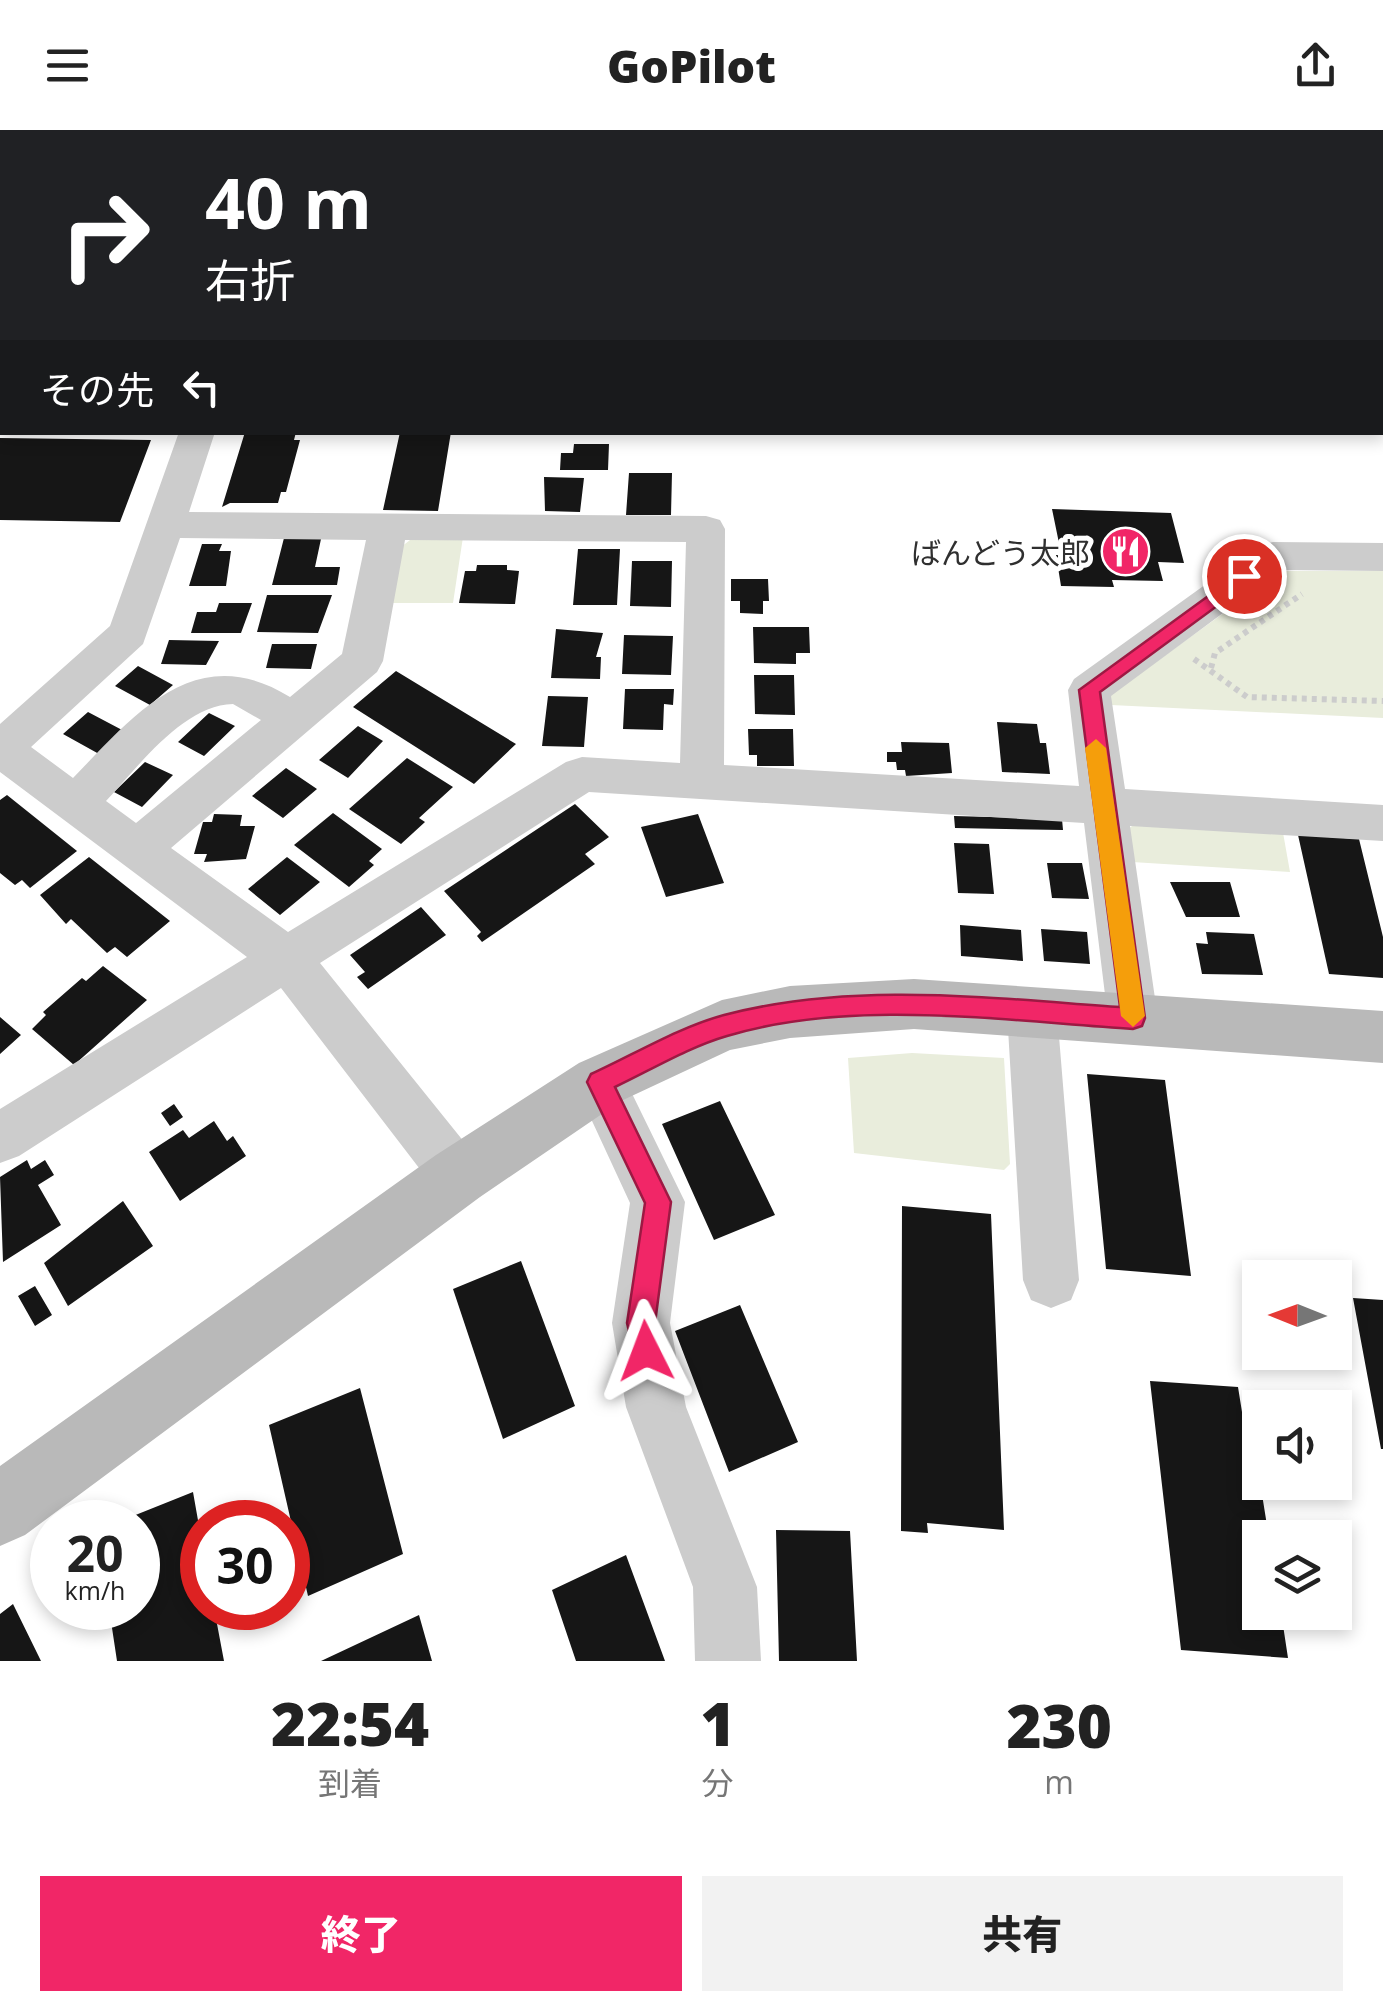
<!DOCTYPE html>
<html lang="ja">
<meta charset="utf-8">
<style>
body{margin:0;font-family:"Open Sans","Noto Sans JP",sans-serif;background:#f2f2f2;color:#222;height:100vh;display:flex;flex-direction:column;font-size:38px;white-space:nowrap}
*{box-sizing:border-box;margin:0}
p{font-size:32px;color:#767676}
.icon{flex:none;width:55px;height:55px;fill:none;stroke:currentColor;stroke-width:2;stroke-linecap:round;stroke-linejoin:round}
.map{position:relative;height:1531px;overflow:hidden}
.side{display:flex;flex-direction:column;background:#fff;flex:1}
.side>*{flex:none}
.banner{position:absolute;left:0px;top:0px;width:1385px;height:305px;box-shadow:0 5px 15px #0003;background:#202124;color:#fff;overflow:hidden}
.needle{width:65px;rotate:271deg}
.buttons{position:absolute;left:1242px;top:1130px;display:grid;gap:20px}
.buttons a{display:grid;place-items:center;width:110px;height:110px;border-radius:0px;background:#fff;box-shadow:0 5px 15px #0003;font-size:50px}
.speed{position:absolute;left:30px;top:1370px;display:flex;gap:20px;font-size:50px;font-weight:700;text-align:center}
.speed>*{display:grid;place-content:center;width:130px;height:130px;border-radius:50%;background:#fff;box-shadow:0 5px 15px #0003;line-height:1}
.speed small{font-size:25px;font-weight:400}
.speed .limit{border:15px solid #d22;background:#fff;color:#111}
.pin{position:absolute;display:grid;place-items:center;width:85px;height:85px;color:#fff;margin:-42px;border:5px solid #fff;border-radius:50%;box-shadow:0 2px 10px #0007}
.me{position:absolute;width:110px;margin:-55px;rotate:357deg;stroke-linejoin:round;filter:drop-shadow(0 0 8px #0008)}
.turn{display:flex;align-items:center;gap:35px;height:210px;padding:0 40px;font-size:45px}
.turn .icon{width:130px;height:130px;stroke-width:2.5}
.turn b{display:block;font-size:70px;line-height:85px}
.then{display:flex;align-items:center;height:95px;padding:0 40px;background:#0003;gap:20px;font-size:38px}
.eta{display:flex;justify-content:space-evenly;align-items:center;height:170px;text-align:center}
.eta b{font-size:60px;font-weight:800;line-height:70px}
.cta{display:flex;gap:20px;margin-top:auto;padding:20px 40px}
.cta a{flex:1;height:115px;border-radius:0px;background:#f12667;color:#fff;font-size:40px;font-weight:800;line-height:115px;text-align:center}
.cta a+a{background:#f2f2f2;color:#222}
header{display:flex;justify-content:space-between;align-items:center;height:130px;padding:0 40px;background:#fff;font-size:45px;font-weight:800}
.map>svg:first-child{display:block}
.green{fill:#e9eddc}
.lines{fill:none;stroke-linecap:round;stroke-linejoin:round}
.stream{fill:#c7e9ee;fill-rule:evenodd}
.building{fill:#161616}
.path{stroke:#ccc;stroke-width:6;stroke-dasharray:5 5;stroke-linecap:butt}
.street{fill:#ccc;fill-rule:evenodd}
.secondary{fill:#b9b9b9;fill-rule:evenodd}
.route{fill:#f12667;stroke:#9d1943;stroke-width:2.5}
.slow{fill:#f59e0b}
.labels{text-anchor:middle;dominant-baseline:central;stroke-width:10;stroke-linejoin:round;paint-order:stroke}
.poi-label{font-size:30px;fill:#2f2f2f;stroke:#fff;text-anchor:end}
</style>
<header><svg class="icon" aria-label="menu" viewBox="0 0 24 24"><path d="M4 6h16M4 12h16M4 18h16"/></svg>GoPilot<svg class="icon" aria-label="share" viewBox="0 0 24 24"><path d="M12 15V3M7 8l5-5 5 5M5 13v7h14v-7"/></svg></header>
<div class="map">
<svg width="1383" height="1531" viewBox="0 0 1383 1531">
<rect width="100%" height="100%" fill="#fff"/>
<path class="green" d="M 414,407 L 463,407 L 453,473 L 390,473 L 401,417 Z
M 1282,441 L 1383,441 L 1383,588 L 1111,575 L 1110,565 Z
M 1141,689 L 1282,697 L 1290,742 L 1132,732 L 1127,700 Z
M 912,923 L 1004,928 L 1010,1034 L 1004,1040 L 854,1023 L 848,928 Z"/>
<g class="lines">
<path class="stream" d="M 306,0 L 317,0 L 319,2 L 309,2 Z"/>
</g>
<path class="building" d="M 245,302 L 296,302 L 294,310 L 300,310 L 286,362 L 281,362 L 278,373 L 230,373 L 222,377 Z
M 400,302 L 451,302 L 438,381 L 383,380 Z
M 0,308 L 151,310 L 120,392 L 0,390 Z
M 574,314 L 609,314 L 608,340 L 560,340 L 561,323 L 573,323 Z
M 629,343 L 672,343 L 671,385 L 626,385 Z
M 544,347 L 584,348 L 580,382 L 545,381 Z
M 1052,379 L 1171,383 L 1184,433 L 1158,432 L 1163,451 L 1112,450 L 1114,457 L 1061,456 L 1056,425 L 1069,426 L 1068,418 L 1060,418 Z
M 284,408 L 321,409 L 315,437 L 340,437 L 337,455 L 272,455 Z
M 202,414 L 222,414 L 219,421 L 231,421 L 226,456 L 189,456 Z
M 578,419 L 620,419 L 617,475 L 573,475 Z
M 632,431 L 672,431 L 671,477 L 630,476 Z
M 477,435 L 507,435 L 507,440 L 519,441 L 515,474 L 459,473 L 465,441 L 476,441 Z
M 731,449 L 768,449 L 769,471 L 763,471 L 763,484 L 740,483 L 740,471 L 731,471 Z
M 267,465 L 332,465 L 318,503 L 257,502 Z
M 219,473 L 252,473 L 241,503 L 191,503 L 197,482 L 216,482 Z
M 753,497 L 809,497 L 810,523 L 796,523 L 796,534 L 754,533 Z
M 556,499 L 603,503 L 596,527 L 601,527 L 600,549 L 551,548 Z
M 624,505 L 673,506 L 671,545 L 622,544 Z
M 169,510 L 219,511 L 206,535 L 161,534 Z
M 272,514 L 317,514 L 311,539 L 266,538 Z
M 138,536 L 173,555 L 150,575 L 115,556 Z
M 396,541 L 516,614 L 474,654 L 353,577 Z
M 754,545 L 794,545 L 795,585 L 755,584 Z
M 625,559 L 674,559 L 673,575 L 664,574 L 663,600 L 623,599 Z
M 548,566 L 588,567 L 584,617 L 542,616 Z
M 88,582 L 124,601 L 99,624 L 63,604 Z
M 209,583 L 235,596 L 204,626 L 178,612 Z
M 997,592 L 1037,594 L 1040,613 L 1046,613 L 1050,644 L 1002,642 Z
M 358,596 L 383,611 L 348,648 L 319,630 Z
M 748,599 L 793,599 L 794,636 L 757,636 L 757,625 L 749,625 Z
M 901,612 L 949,613 L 952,643 L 906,646 L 905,640 L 897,640 L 896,632 L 887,632 L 887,622 L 902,622 Z
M 407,628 L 453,657 L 419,688 L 425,692 L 401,714 L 349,679 Z
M 145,632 L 173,645 L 142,677 L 114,662 Z
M 286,638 L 317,659 L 283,688 L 252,666 Z
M 7,665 L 77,721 L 30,758 L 22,750 L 15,755 L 0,743 L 0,670 Z
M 575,674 L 609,707 L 585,724 L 595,734 L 482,812 L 477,806 L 481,802 L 444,761 Z
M 333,683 L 382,719 L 369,731 L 374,735 L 349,757 L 294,715 Z
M 214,684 L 242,685 L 240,696 L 255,696 L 246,729 L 204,732 L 207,724 L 194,724 L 203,692 L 212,692 Z
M 698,684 L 724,753 L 666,767 L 641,697 Z
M 954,686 L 1062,689 L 1063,700 L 955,698 Z
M 1298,705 L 1359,709 L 1383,807 L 1383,848 L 1329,844 Z
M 954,713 L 989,714 L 994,764 L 958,763 Z
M 89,727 L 170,791 L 127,827 L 115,817 L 107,823 L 71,789 L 66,794 L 40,765 Z
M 287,727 L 320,752 L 280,785 L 248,759 Z
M 1047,733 L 1082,733 L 1089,769 L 1052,768 Z
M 1170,752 L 1230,752 L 1240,787 L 1186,787 Z
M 421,777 L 446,805 L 368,859 L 357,847 L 365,842 L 350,825 Z
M 960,795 L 1021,800 L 1023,831 L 961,826 Z
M 1041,799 L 1087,802 L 1090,834 L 1044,831 Z
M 1206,802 L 1254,804 L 1263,845 L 1202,844 L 1196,813 L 1208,814 Z
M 103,836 L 147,870 L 74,935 L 32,899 L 46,885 L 43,882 L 82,848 L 86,851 Z
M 0,887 L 21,905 L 0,924 Z
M 1087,944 L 1165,950 L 1191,1146 L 1106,1139 Z
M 720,971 L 775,1085 L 714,1110 L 662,994 Z
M 174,974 L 183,987 L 170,996 L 161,983 Z
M 214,991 L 227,1011 L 233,1006 L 246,1026 L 180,1071 L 149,1022 L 183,1000 L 189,1008 Z
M 27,1030 L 31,1039 L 45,1030 L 54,1045 L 38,1055 L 61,1095 L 3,1132 L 0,1047 Z
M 123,1071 L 153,1116 L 68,1176 L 44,1133 Z
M 902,1076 L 991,1084 L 1004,1400 L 927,1393 L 928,1403 L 901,1401 Z
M 521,1131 L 575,1276 L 503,1309 L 453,1159 Z
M 35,1156 L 52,1185 L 35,1196 L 18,1166 Z
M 1353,1168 L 1383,1170 L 1383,1319 L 1381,1319 Z
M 740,1175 L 798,1312 L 729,1342 L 675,1201 Z
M 1150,1251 L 1238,1257 L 1242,1282 L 1249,1283 L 1269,1408 L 1260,1408 L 1260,1482 L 1281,1482 L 1288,1528 L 1181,1520 Z
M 360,1258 L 403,1424 L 308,1466 L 269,1295 Z
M 193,1362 L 202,1413 L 202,1478 L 214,1478 L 224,1531 L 117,1531 L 109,1478 L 138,1478 L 138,1392 L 118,1392 Z
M 776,1400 L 850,1401 L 857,1531 L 779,1531 Z
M 626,1425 L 665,1531 L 576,1531 L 552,1460 Z
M 13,1474 L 41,1531 L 0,1531 L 0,1484 Z
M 419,1485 L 432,1531 L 321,1531 Z"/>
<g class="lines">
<path class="path" d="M 1194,529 L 1247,567 L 1383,571
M 1211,538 L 1215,523 L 1302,464"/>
<path class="street" d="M 10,0 L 41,0 L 43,2 L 12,2 Z
M 201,0 L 234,0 L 236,2 L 203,2 Z
M 854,0 L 894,0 L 896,2 L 856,2 Z
M 1383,62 L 1383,81 L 1382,81 L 1382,62 Z
M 179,302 L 215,302 L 189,382 L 706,386 L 720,390 L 725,399 L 724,635 L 1079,656 L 1068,560 L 1074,549 L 1259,416 L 1273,412 L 1383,413 L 1383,441 L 1281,440 L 1111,566 L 1125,659 L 1383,675 L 1383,711 L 1130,696 L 1158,889 L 1151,905 L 1133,911 L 1115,905 L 1108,889 L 1084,693 L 589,662 L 320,833 L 477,1028 L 485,1046 L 477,1064 L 458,1072 L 439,1064 L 281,858 L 19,1026 L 0,1033 L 0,979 L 247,827 L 0,642 L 0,594 L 110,496 ZM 180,408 L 366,410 L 342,524 L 290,567 C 196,509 136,583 73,648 L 31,617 L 143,514 ZM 405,410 L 686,412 L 680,633 L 582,627 L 566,632 L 288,802 L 171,718 L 377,542 L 383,531 ZM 233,574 L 261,590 L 136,693 L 106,671 C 138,637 183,575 233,574 Z
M 1032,860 L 1050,866 L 1057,882 L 1079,1150 L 1071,1170 L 1051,1178 L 1031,1170 L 1023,1150 L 1007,882 L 1014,866 Z
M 600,928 L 618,935 L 685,1072 L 670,1193 L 686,1277 L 757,1457 L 761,1531 L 695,1531 L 693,1457 L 626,1277 L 612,1193 L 630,1073 L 574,952 L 582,935 Z"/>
<path class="secondary" d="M 0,248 L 2,248 L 2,274 L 0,274 Z
M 1382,259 L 1383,259 L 1383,285 L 1382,285 Z
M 914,849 L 1383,881 L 1383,933 L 914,899 L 790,908 L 730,920 L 621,971 L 480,1067 L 25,1405 L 0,1416 L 0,1336 L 436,1025 L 579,933 L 722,870 L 790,856 Z"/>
</g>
<path class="route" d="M 1244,440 L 1254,446 L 1251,451 L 1100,562 L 1145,888 L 1142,896 L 1133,899 C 1004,891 853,868 727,906 C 689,917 651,940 615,957 L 671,1072 L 655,1193 L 660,1221 L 656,1231 L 646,1235 L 636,1231 L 627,1193 L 645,1073 L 587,952 L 591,944 C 633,925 679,897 724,885 C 853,851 989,868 1120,877 L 1079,560 Z"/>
<path class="slow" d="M 1096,609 L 1106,618 L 1145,886 L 1133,897 L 1121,886 L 1085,618 Z"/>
<defs>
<symbol id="restaurant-disc" viewBox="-11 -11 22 22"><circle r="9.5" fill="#f12667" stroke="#fff"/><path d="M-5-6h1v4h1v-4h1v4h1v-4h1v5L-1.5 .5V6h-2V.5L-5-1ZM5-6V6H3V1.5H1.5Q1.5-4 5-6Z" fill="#fff"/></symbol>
</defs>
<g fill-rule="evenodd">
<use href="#restaurant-disc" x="1098" y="394" width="55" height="55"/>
</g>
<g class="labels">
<g class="poi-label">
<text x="1090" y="422">ばんどう太郎</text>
</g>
</g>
</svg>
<div class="buttons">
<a><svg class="needle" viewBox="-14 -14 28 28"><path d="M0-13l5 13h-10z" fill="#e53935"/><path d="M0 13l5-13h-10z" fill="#767676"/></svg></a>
<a><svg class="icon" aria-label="sound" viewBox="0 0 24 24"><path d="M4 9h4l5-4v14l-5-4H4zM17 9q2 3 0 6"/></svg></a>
<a><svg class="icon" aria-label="layers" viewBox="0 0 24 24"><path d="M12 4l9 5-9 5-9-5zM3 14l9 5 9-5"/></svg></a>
</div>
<div class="speed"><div>20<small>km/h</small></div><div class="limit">30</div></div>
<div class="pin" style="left:1244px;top:446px;background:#d93025"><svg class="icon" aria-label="arrive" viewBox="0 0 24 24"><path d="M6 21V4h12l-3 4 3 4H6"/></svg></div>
<svg class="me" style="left:646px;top:1221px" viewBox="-20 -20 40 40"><path d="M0-17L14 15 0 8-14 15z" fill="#f12667" stroke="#fff" stroke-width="4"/></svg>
<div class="banner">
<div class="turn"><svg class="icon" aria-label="right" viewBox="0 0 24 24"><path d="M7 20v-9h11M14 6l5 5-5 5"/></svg><div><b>40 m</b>右折</div></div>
<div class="then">その先<svg class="icon" aria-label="left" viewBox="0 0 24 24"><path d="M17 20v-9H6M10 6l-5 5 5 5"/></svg></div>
</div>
</div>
<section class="side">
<div class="eta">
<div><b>22:54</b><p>到着</p></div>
<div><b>1</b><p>分</p></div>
<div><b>230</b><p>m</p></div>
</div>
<div class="cta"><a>終了</a><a>共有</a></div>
</section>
